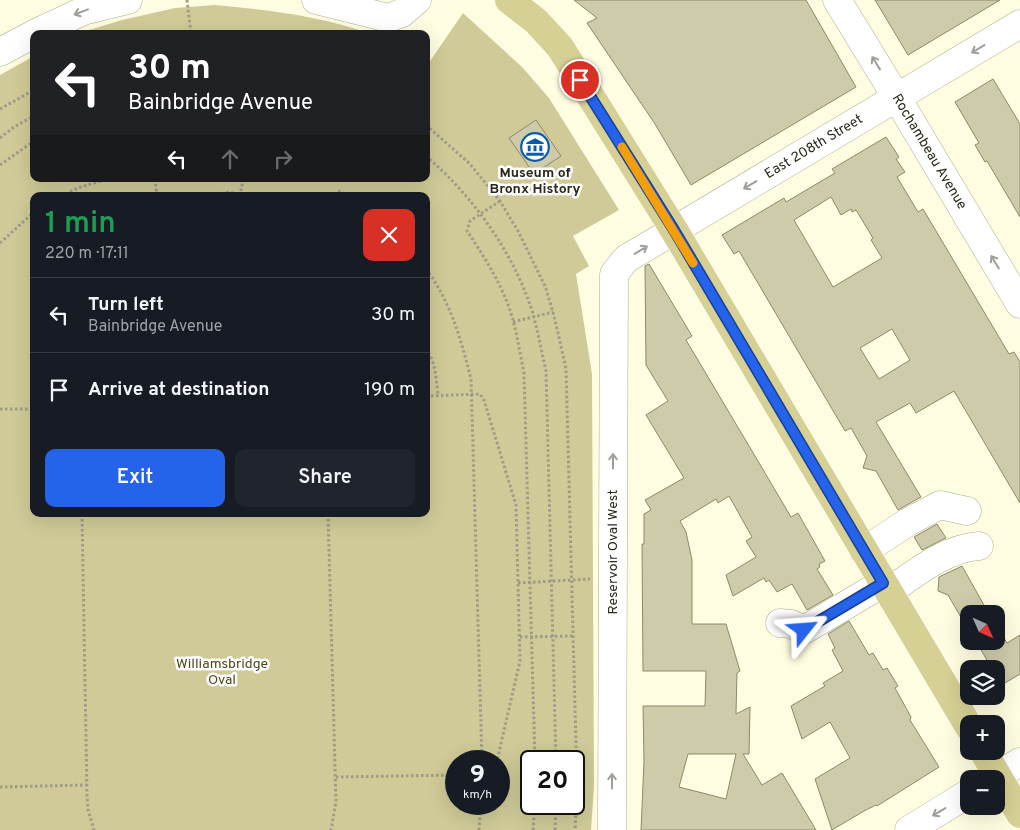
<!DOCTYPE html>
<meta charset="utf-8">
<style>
body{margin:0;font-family:Overpass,sans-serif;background:#20242c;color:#f1f3f6;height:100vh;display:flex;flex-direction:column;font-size:19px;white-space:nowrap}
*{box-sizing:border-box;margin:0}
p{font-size:16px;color:#9ea1a6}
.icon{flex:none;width:28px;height:28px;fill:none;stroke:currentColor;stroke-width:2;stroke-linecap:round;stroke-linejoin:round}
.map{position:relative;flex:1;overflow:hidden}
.panel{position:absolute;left:30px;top:192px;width:400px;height:325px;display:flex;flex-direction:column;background:#171b24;border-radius:10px;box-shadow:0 5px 20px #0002}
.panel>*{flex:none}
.banner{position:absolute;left:30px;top:30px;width:400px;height:152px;border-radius:10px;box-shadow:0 5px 20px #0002;background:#202124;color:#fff;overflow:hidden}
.needle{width:32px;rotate:135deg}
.tools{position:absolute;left:960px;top:605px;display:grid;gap:10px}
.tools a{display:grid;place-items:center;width:45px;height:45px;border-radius:10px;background:#171b24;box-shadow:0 5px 20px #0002;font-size:25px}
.speed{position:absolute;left:445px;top:750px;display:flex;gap:10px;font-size:25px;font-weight:700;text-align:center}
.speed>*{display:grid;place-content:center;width:65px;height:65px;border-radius:50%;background:#171b24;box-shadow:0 5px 20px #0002;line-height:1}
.speed small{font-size:12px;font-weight:400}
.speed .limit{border:2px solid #111;border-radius:8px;background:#fff;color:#111}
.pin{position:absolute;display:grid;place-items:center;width:42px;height:42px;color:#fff;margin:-21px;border:2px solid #fff;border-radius:50%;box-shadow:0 1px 5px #0007}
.me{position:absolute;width:55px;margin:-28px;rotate:62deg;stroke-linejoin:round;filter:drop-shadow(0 0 4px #0008)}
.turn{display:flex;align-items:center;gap:18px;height:105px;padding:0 15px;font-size:22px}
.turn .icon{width:65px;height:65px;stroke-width:2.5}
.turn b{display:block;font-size:35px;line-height:42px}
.lanes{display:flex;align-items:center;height:48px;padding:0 15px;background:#0003;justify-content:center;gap:25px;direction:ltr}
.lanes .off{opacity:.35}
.round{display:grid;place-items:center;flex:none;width:52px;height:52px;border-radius:10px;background:#20242c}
.head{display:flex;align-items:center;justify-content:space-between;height:85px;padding:0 15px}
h1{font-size:30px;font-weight:600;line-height:38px;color:#1e9e55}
.primary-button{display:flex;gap:10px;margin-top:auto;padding:10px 15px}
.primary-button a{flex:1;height:58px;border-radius:10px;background:#2563eb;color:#fff;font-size:20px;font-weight:600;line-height:58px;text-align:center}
.primary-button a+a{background:#20242c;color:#f1f3f6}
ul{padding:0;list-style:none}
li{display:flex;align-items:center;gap:15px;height:75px;padding:0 15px;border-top:1px solid #363941}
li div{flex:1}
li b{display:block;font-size:19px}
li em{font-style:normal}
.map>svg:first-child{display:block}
.green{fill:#cfca97;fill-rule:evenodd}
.building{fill:#cecbaa;stroke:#8c896a;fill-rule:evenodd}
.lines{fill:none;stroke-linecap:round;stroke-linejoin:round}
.minor-casing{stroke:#aeac8b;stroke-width:29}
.major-casing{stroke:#fff;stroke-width:29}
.path{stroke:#9e9c87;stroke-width:3;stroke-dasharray:2.5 2.5;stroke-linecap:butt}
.minor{stroke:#fff;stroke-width:28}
.major{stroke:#d6d094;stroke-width:28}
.oneway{stroke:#9f9f99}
.route-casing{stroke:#184099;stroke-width:12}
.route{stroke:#2563eb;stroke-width:9}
.slow{stroke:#f59e0b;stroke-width:9}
.labels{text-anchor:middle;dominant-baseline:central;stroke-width:5;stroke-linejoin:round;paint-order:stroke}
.street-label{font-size:14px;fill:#2a291c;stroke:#fff}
.poi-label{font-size:14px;font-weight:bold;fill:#2a291c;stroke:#fff}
.park-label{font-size:14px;fill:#4c4717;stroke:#fff}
</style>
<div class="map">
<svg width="1020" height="830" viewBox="0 0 1020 830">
<rect width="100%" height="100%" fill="#fffde1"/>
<path class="green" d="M 215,5 C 268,10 321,16 371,34 L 76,34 L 122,20 L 175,8 Z
M 463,13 L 523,68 L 549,98 L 619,210 L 573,236 L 589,266 L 576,274 L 592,374 L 594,786 L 591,830 L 0,830 L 0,75 L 34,56 L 34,179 L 426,179 L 426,67 ZM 34,196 L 426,196 L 426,514 L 34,514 ZM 456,761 L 499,761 L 499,804 L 456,804 ZM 531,761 L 574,761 L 574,804 L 531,804 Z"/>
<path class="building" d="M 574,0 L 806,0 L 856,87 L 691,185 L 655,124 L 587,23 L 597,18 Z
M 875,0 L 1000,0 L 908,55 Z
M 993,79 L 1020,124 L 1020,217 L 987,161 L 985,162 L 975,145 L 979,143 L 955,102 Z
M 536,120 L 561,156 L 534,174 L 509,138 Z
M 886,137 L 899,157 L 896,159 L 905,172 L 897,177 L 918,212 L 923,209 L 1009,354 L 1014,352 L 1020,362 L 1020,503 L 954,391 L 916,413 L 910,403 L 876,422 L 921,497 L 898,510 L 876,471 L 863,468 L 867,456 L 851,428 L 845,431 L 739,251 L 734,254 L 722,235 L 784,198 L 786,202 L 835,173 L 832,169 ZM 831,197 L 841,215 L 851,209 L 852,212 L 856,210 L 873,238 L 871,240 L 882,258 L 833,287 L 794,220 ZM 892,329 L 910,360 L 879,379 L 860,348 Z
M 649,264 L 692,336 L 686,340 L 752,451 L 791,517 L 798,513 L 825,561 L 819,564 L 820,567 L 817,569 L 833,595 L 807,610 L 792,584 L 777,592 L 769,580 L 766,582 L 764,578 L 733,596 L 726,575 L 756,557 L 746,541 L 752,537 L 729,496 L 718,503 L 716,499 L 680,521 L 686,532 L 692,560 L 692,624 L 726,624 L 740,671 L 737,673 L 736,714 L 750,707 L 749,754 L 743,754 L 762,785 L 782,773 L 816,830 L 641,830 L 644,761 L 643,706 L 705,706 L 706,671 L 643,671 L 642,544 L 644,544 L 644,514 L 651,510 L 645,500 L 684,478 L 646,415 L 668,401 L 646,365 L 645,266 ZM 688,754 L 736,754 L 726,799 L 679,787 Z
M 937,524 L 946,538 L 922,550 L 914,537 Z
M 962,566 L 989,614 L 969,614 L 969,631 L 948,595 L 938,591 L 939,577 Z
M 849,621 L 869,655 L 873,653 L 883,670 L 887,668 L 898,686 L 895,688 L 911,717 L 910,720 L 939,767 L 877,806 L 876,805 L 864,811 L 832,830 L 815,779 L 850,758 L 830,722 L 802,739 L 791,706 L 825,686 L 823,683 L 843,671 L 832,650 L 835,648 L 828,634 Z
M 996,625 L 1007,643 L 1020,635 L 1020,674 L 1000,686 L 996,680 L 996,669 L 992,669 L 976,641 L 996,641 Z"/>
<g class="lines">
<defs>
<path id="minor" d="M 316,0 L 388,18 L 402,13 L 417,0
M 837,0 L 897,98 L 1020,304
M 34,34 L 83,11 L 128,0
M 0,52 L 34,34
M 864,551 L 908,522 L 940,505 L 967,511
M 888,592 C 916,573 946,548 979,546
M 780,623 L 791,624 L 804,630 L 883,583
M 992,779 L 1020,762
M 612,830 L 614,274 L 626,259 L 1020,24
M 909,830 L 969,793"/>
<path id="major" d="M 509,0 L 536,21 L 560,47 L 674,230 L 969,727
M 983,751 L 1020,814"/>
</defs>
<use href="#minor" class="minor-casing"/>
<use href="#major" class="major-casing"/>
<path class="path" d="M 187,0 L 191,34
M 0,109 L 34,90
M 426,125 L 470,164 L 500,201 L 518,231 L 545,286 L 553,312 L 559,337 L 566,369 L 577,783 L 575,830
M 0,138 L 14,127 L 34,116
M 426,156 C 469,193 505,241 526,294 C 536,318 540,345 546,371 L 556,761
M 0,165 L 34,141
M 155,179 L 157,196
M 338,191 L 350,196
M 61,196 L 78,188 L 107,179
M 217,196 C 226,191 231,191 239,196
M 240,196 L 243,179
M 500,201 L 470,221 L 467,231 C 482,253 497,277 507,302 C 516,325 519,349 524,373 L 535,761
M 0,243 L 34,212
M 426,269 C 451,302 461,340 471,379 L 482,761
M 513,322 L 553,312
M 426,348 C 436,363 436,378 438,395
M 426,396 L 480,394 L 484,400 L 516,505 L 520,661 L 497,761
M 0,409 L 34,409
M 82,514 L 87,795 L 88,810 L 94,830
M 328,514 L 336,802 L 331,830
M 518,583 L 590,579
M 520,637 L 573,636
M 535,755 L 576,754
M 336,777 L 456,775
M 0,787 L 87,785
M 479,830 L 481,804
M 533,830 L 535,804
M 555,830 L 556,804"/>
<use href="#minor" class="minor"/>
<use href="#major" class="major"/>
</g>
<defs><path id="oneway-shaft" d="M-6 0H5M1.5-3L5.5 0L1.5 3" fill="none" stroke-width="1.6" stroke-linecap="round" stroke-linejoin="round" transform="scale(1.25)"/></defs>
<g class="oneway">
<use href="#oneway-shaft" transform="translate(81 12) rotate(159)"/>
<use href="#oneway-shaft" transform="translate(978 49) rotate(149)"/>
<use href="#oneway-shaft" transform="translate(876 63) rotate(-122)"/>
<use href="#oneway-shaft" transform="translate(750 185) rotate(149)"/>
<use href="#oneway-shaft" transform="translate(641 250) rotate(-31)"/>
<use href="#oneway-shaft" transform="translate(995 262) rotate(-121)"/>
<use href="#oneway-shaft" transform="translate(613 461) rotate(-90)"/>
<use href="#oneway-shaft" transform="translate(612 781) rotate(-90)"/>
<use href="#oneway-shaft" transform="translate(939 812) rotate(149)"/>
</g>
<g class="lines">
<defs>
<path id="route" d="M 580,80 L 674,230 L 883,583 L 804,630"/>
</defs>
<use href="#route" class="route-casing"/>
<use href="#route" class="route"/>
<path class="slow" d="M 622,147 L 693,263"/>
</g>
<defs>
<symbol id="museum-ring" viewBox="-11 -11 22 22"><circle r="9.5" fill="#fff" stroke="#0a5caa" stroke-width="1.5"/><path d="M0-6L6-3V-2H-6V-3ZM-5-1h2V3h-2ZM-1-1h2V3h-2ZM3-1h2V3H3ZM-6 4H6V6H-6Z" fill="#0a5caa"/></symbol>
</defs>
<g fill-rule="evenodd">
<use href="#museum-ring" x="519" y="131" width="32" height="32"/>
</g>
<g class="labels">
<g class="street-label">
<text transform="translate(814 147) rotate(-31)">East 208th Street</text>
<text transform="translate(929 152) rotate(59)">Rochambeau Avenue</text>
<text transform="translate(613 552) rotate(-90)">Reservoir Oval West</text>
</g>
<g class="poi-label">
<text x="535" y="173">Museum of<tspan x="535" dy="16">Bronx History</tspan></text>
</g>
<g class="park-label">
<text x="222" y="664">Williamsbridge<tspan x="222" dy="16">Oval</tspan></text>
</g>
</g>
</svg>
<div class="tools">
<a><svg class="needle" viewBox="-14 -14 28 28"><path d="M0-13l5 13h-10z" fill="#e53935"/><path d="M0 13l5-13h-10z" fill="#9ea1a6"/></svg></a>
<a><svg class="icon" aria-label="layers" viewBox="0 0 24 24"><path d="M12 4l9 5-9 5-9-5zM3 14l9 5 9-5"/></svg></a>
<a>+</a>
<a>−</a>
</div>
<div class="speed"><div>9<small>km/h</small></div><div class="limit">20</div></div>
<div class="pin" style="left:580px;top:80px;background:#d93025"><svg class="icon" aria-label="arrive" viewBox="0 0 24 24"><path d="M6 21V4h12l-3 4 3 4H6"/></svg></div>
<svg class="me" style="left:804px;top:630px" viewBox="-20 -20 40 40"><path d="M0-17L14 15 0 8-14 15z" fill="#2563eb" stroke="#fff" stroke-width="4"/></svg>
<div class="banner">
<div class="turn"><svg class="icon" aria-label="left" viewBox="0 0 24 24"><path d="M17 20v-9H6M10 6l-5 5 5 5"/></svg><div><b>30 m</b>Bainbridge Avenue</div></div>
<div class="lanes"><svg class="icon" aria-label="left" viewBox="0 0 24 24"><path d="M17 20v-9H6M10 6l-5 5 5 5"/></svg><svg class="icon off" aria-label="ahead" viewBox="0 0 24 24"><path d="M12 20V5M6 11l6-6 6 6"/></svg><svg class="icon off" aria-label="right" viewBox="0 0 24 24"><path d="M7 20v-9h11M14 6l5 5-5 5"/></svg></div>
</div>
<section class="panel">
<div class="head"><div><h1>1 min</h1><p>220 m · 17:11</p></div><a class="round" style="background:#d93025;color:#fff"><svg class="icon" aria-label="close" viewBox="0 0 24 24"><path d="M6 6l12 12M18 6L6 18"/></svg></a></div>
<ul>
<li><svg class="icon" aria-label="left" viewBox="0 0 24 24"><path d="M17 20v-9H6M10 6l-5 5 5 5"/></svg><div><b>Turn left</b><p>Bainbridge Avenue</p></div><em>30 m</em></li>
<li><svg class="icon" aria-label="arrive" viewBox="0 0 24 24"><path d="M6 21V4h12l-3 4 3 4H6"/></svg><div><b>Arrive at destination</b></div><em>190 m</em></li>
</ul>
<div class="primary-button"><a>Exit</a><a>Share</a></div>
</section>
</div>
